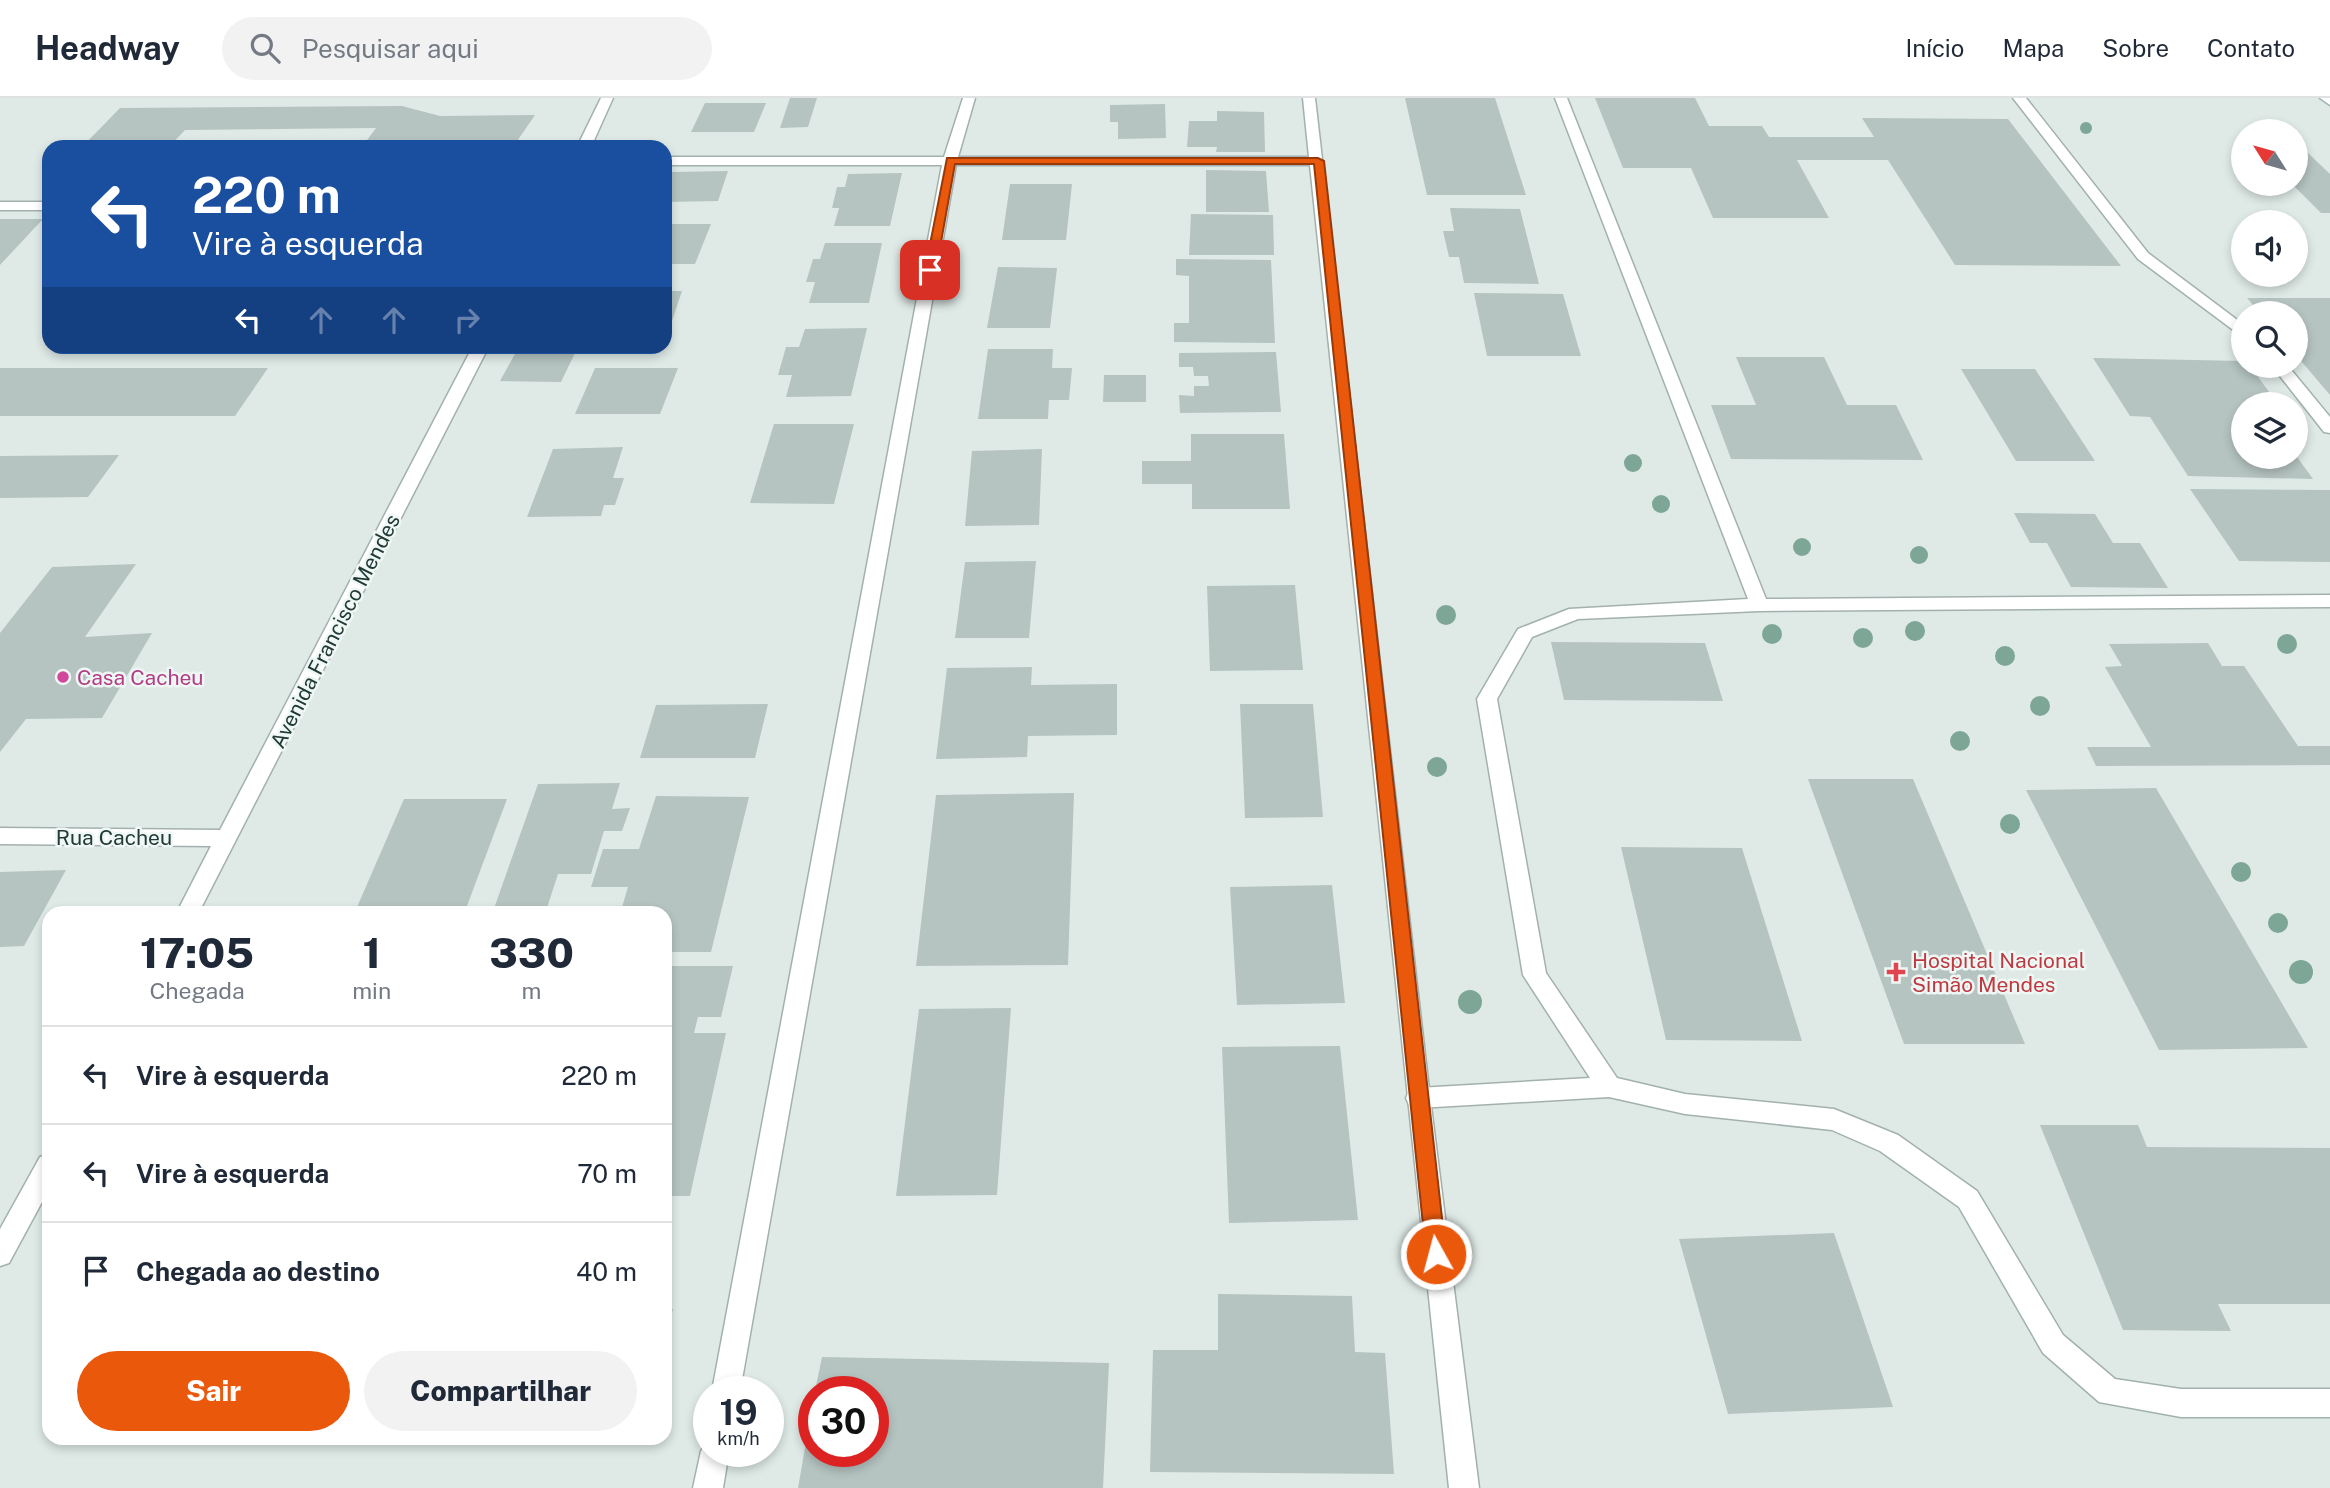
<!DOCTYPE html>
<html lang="pt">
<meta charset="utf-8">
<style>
body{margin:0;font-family:"Public Sans",sans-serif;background:#f2f2f3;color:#1f2937;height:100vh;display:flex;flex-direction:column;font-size:26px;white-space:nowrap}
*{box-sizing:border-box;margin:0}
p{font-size:23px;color:#747a83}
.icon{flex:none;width:38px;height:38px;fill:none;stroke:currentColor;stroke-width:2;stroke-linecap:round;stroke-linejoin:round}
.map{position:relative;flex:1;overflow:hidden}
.panel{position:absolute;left:42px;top:808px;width:630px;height:539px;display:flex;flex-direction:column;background:#fff;border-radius:21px;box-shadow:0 4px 10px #0003}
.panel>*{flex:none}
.top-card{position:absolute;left:42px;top:42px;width:630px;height:214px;border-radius:21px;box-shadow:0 4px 10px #0003;background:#1a4fa0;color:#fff;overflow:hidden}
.needle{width:46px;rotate:307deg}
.buttons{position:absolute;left:2231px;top:21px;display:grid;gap:14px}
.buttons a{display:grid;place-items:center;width:77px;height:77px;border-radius:50%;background:#fff;box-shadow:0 4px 10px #0003;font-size:35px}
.speed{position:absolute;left:693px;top:1278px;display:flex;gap:14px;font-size:35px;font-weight:700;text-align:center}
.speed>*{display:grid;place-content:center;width:91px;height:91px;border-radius:50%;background:#fff;box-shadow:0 4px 10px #0003;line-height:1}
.speed small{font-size:18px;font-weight:400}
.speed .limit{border:10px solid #d22;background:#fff;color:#111}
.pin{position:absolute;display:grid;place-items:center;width:60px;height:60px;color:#fff;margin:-30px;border-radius:14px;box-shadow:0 4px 10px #0006}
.me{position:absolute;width:77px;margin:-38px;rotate:353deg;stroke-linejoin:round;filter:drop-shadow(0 0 5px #0008)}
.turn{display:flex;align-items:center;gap:24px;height:147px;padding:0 35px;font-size:32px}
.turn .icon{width:91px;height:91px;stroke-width:2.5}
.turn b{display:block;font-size:49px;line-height:60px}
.lanes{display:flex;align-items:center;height:66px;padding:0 35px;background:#0003;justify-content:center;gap:35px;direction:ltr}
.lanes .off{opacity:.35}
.eta{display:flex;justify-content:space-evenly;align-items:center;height:119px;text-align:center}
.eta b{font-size:42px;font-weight:800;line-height:49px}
.primary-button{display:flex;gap:14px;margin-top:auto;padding:14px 35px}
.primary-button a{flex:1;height:80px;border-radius:42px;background:#ea580c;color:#fff;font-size:28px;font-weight:800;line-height:80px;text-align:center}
.primary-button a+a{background:#f2f2f3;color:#1f2937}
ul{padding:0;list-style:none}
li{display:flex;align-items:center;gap:21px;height:98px;padding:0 35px;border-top:2px solid #e0e1e3}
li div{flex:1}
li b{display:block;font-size:26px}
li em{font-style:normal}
header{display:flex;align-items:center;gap:42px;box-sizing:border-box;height:98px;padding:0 35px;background:#fff;border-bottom:2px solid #e0e1e3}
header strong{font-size:33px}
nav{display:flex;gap:38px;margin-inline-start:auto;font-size:24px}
.search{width:490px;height:63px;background:#f2f2f3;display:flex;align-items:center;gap:18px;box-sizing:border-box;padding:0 24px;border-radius:38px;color:#747a83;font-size:26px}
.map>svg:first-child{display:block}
.building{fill:#b5c4c1}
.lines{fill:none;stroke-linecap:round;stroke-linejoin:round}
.lane-casing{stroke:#a2b1af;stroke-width:3}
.street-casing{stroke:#a2b1af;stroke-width:3}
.secondary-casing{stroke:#9fb5b1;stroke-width:3}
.lane{fill:#fff;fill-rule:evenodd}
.street{fill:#fff;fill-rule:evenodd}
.secondary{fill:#fff;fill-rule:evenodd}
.tree{fill:#7da696}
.route{fill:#ea580c;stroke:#983908;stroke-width:2}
.hotel-dot{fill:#d1479c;stroke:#eff7f4;stroke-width:2.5}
.health-dot{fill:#e0444e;stroke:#eff7f4;stroke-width:2.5}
.labels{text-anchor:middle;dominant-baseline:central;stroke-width:5;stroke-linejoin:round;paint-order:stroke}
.street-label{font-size:21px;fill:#213937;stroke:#eff7f4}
.hotel-label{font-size:21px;fill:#b23c85;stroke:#eff7f4;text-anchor:start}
.health-label{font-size:21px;fill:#be3a42;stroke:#eff7f4;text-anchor:start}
</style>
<header>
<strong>Headway</strong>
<div class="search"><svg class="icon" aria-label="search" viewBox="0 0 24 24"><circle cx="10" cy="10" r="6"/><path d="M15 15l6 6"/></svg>Pesquisar aqui</div>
<nav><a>Início</a><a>Mapa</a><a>Sobre</a><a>Contato</a></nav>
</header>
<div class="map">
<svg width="2330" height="1390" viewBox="0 0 2330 1390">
<rect width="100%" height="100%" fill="#dfeae7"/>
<path class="building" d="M 790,0 L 817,0 L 808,29 L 780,30 Z
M 1405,0 L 1495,0 L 1526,97 L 1427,97 Z
M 1595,0 L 1695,0 L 1709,28 L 1762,28 L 1769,39 L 1874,39 L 1862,20 L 2008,21 L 2121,168 L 1955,167 L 1888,62 L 1797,62 L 1829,120 L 1713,120 L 1691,70 L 1623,70 Z
M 705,5 L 766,5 L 754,34 L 691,34 Z
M 1165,6 L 1166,40 L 1118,41 L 1118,24 L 1110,24 L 1110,7 Z
M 402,8 L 440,18 L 535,17 L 513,49 L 362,49 L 376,30 L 185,32 L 169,49 L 82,49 L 120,10 Z
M 1217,13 L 1264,14 L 1265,54 L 1216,54 L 1217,49 L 1187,49 L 1189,23 L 1217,23 Z
M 2296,55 L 2308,55 L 2330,76 L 2330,115 L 2321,115 L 2292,86 L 2296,86 Z
M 1206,72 L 1266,73 L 1269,114 L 1206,114 Z
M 728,73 L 718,103 L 665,104 L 665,90 L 671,74 Z
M 902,75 L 890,128 L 834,128 L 839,110 L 832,110 L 837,89 L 845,89 L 848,76 Z
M 1010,86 L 1072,86 L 1066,142 L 1002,142 Z
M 1450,110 L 1520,111 L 1539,186 L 1464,185 L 1459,159 L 1449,159 L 1443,133 L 1454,133 Z
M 1191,116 L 1273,117 L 1274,157 L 1189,157 Z
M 0,121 L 43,121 L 0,167 Z
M 665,126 L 711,126 L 695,166 L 665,166 Z
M 825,145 L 882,145 L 869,205 L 809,205 L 815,184 L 806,184 L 813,161 L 820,161 Z
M 1176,161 L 1271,162 L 1275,245 L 1174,244 L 1174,225 L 1189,225 L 1189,178 L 1176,177 Z
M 998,169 L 1057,170 L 1050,230 L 987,230 Z
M 665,193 L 682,193 L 668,235 L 665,235 Z
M 1474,195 L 1563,196 L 1581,258 L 1487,258 Z
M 2247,200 L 2330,200 L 2330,297 L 2296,257 L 2296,215 L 2260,215 Z
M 867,230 L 851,298 L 786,299 L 792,277 L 778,277 L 786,249 L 799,249 L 805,231 Z
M 988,251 L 1053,251 L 1052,270 L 1072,270 L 1069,302 L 1049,302 L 1048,321 L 978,321 Z
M 517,252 L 576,253 L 561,284 L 500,283 Z
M 1276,254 L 1281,314 L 1180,315 L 1179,297 L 1194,298 L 1194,288 L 1209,288 L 1208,278 L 1194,278 L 1193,269 L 1179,269 L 1179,255 Z
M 1736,259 L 1824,259 L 1847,307 L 1896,307 L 1923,362 L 1731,361 L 1711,307 L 1756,307 Z
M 2093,260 L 2244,263 L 2244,268 L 2250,268 L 2278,306 L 2244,306 L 2244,359 L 2297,359 L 2313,381 L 2188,378 L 2150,319 L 2130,318 Z
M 0,270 L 268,270 L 235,318 L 0,318 Z
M 595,270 L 678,270 L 660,316 L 575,316 Z
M 1961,271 L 2035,271 L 2095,363 L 2016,363 Z
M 1104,277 L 1146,277 L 1146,304 L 1103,304 Z
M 774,326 L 854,326 L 834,406 L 750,405 Z
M 1191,336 L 1284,336 L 1290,411 L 1192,411 L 1192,386 L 1142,386 L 1142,363 L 1191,363 Z
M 623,349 L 613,380 L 624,380 L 615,407 L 604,407 L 601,418 L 527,419 L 553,351 Z
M 1042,351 L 1039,427 L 965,428 L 972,353 Z
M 119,357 L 88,399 L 0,400 L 0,358 Z
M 2190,391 L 2330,392 L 2330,464 L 2239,463 Z
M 2014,415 L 2095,416 L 2113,445 L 2140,445 L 2168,490 L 2071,489 L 2047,445 L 2030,445 Z
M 1036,463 L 1029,540 L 955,540 L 965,464 Z
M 136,466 L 85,539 L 152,535 L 102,620 L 26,621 L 0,654 L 0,535 L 52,469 Z
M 1295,487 L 1303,572 L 1210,573 L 1207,488 Z
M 1551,544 L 1705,545 L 1723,603 L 1564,602 Z
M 2208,545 L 2222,568 L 2244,568 L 2298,648 L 2330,648 L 2330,667 L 2096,668 L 2087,649 L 2151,649 L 2105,569 L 2122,568 L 2109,546 Z
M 1032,569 L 1031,587 L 1117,586 L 1117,637 L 1028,638 L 1027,659 L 936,661 L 947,570 Z
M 768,606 L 755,660 L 640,660 L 656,607 Z
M 1240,606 L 1313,606 L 1323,719 L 1245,720 Z
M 1808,681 L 1913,681 L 2025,946 L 1904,946 Z
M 620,685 L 612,711 L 630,710 L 622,733 L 604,733 L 591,776 L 558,776 L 545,816 L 492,816 L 538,686 Z
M 2156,690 L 2308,950 L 2159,952 L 2026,692 Z
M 1074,695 L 1068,867 L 916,868 L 936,697 Z
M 656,698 L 749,699 L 711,854 L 665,854 L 665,816 L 620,816 L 628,789 L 591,789 L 603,751 L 639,751 Z
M 404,701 L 507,701 L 464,816 L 354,816 Z
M 1621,749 L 1742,750 L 1802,943 L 1666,942 Z
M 66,772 L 24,848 L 0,849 L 0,774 Z
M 1332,787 L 1345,905 L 1237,907 L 1230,789 Z
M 665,868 L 733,868 L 721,919 L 698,919 L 694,935 L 726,935 L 690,1098 L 665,1098 L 665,939 L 670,919 L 665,919 Z
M 1011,910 L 997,1097 L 896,1098 L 919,911 Z
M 1340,948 L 1358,1122 L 1229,1125 L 1222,949 Z
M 2040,1027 L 2138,1027 L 2147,1049 L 2330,1050 L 2330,1206 L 2218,1206 L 2231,1233 L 2123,1232 Z
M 1834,1135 L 1893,1309 L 1728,1316 L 1679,1141 Z
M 1218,1196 L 1352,1198 L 1355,1254 L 1385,1255 L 1394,1376 L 1150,1374 L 1153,1252 L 1218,1252 Z
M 665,1211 L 673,1211 L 666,1243 L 665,1242 Z
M 822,1259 L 1109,1265 L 1103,1390 L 798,1390 L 812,1310 L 814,1353 L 873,1353 L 873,1293 L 815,1293 Z"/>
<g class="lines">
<defs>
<path id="lane" d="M 1555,0 L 1567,0 L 1766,501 L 2330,497 L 2330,509 L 1759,513 L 1578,521 L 1532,539 L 1497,601 L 1546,875 L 1617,980 L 1685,996 L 1834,1011 L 1898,1037 L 1977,1093 L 2063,1237 L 2115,1281 L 2181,1291 L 2330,1291 L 2330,1319 L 2181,1319 L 2099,1304 L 2043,1255 L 1959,1109 L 1880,1053 L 1832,1032 L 1685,1016 L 1609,999 L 1418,1010 L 1409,1007 L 1406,1000 L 1409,993 L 1418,990 L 1590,980 L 1523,877 L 1477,601 L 1518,531 L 1569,511 L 1748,501 Z
M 2013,0 L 2026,0 L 2148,155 L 2244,227 L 2244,240 L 2138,161 Z
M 2272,268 L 2288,268 L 2330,319 L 2330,335 L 2324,334 Z"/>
<path id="street" d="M 601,0 L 613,0 L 591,49 L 577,49 Z
M 963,0 L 975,0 L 958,59 L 1309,59 L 1303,0 L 1315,0 L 1430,1000 L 1479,1390 L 1449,1390 L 1310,67 L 956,67 L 740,1293 L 712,1293 L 942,67 L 665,67 L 665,59 L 944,59 Z
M 0,104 L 49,104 L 49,112 L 0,112 Z
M 473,248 L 489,248 L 198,816 L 176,816 L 211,748 L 0,746 L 0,730 L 220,732 Z
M 49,1056 L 49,1091 L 9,1165 L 0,1168 L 0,1131 L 40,1059 Z
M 709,1341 L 709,1353 L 729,1353 L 723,1390 L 693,1390 L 701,1353 Z"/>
<path id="secondary" d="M 2320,0 L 2330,0 L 2330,7 Z"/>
</defs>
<use href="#lane" class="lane-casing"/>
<use href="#street" class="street-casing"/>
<use href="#secondary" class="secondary-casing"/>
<use href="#lane" class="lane"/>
<use href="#street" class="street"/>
<use href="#secondary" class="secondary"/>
</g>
<g class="tree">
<circle cx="2086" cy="30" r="6"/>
<circle cx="1633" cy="365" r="9"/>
<circle cx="1661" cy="406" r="9"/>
<circle cx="1802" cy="449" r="9"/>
<circle cx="1919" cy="457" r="9"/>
<circle cx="1446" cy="517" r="10"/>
<circle cx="1915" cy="533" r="10"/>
<circle cx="1772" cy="536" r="10"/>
<circle cx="1863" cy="540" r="10"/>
<circle cx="2287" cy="546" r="10"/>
<circle cx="2005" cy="558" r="10"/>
<circle cx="2040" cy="608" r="10"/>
<circle cx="1960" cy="643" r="10"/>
<circle cx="1437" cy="669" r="10"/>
<circle cx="2010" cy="726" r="10"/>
<circle cx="2241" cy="774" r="10"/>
<circle cx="2278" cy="825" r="10"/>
<circle cx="2301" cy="874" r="12"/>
<circle cx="1470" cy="904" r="12"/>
</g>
<path class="route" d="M 947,60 L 1318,60 L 1324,63 L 1446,1156 L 1444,1163 L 1436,1165 L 1429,1163 L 1426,1156 L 1314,66 L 955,66 L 936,172 L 930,175 L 925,172 Z"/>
<circle class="hotel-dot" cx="63" cy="579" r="7"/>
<path class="health-dot" d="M1892.5 863.5h7v7h7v7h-7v7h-7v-7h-7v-7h7z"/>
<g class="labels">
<g class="street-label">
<text transform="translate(335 533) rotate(-63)">Avenida Francisco Mendes</text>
<text x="114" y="739">Rua Cacheu</text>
</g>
<g class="hotel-label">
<text x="77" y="579">Casa Cacheu</text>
</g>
<g class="health-label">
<text x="1912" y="862">Hospital Nacional<tspan x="1912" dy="24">Simão Mendes</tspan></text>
</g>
</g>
</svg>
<div class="buttons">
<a><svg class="needle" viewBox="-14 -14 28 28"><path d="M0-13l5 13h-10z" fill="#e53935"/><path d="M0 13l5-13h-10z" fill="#747a83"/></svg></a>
<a><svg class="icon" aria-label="sound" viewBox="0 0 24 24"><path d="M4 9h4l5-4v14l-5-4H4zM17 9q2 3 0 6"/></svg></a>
<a><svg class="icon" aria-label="search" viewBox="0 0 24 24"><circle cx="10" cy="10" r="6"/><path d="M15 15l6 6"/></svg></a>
<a><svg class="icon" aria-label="layers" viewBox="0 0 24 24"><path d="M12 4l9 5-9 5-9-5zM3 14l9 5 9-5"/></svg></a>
</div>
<div class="speed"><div>19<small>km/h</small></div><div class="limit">30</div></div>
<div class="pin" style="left:930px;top:172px;background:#d93025"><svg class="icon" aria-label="arrive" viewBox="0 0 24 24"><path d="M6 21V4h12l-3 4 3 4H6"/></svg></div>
<svg class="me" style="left:1436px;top:1156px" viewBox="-20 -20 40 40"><circle r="17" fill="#ea580c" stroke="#fff" stroke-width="3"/><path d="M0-11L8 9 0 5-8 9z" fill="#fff"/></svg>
<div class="top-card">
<div class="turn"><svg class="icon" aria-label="left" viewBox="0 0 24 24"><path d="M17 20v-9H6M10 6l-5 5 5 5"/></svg><div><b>220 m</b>Vire à esquerda</div></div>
<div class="lanes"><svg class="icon" aria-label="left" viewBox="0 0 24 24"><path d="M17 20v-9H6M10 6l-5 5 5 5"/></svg><svg class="icon off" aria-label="ahead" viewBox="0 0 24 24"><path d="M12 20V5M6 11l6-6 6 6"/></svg><svg class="icon off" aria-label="ahead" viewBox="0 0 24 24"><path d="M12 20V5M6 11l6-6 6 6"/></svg><svg class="icon off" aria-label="right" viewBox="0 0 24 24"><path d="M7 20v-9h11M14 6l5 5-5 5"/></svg></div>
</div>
<section class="panel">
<div class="eta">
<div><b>17:05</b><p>Chegada</p></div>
<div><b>1</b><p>min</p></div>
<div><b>330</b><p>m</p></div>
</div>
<ul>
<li><svg class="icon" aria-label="left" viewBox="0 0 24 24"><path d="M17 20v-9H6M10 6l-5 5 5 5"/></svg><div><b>Vire à esquerda</b></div><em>220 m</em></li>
<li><svg class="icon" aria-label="left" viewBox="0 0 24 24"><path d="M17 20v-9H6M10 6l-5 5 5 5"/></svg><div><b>Vire à esquerda</b></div><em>70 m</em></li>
<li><svg class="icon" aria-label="arrive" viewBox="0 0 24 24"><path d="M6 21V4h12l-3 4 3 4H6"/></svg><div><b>Chegada ao destino</b></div><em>40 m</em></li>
</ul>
<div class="primary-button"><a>Sair</a><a>Compartilhar</a></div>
</section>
</div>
